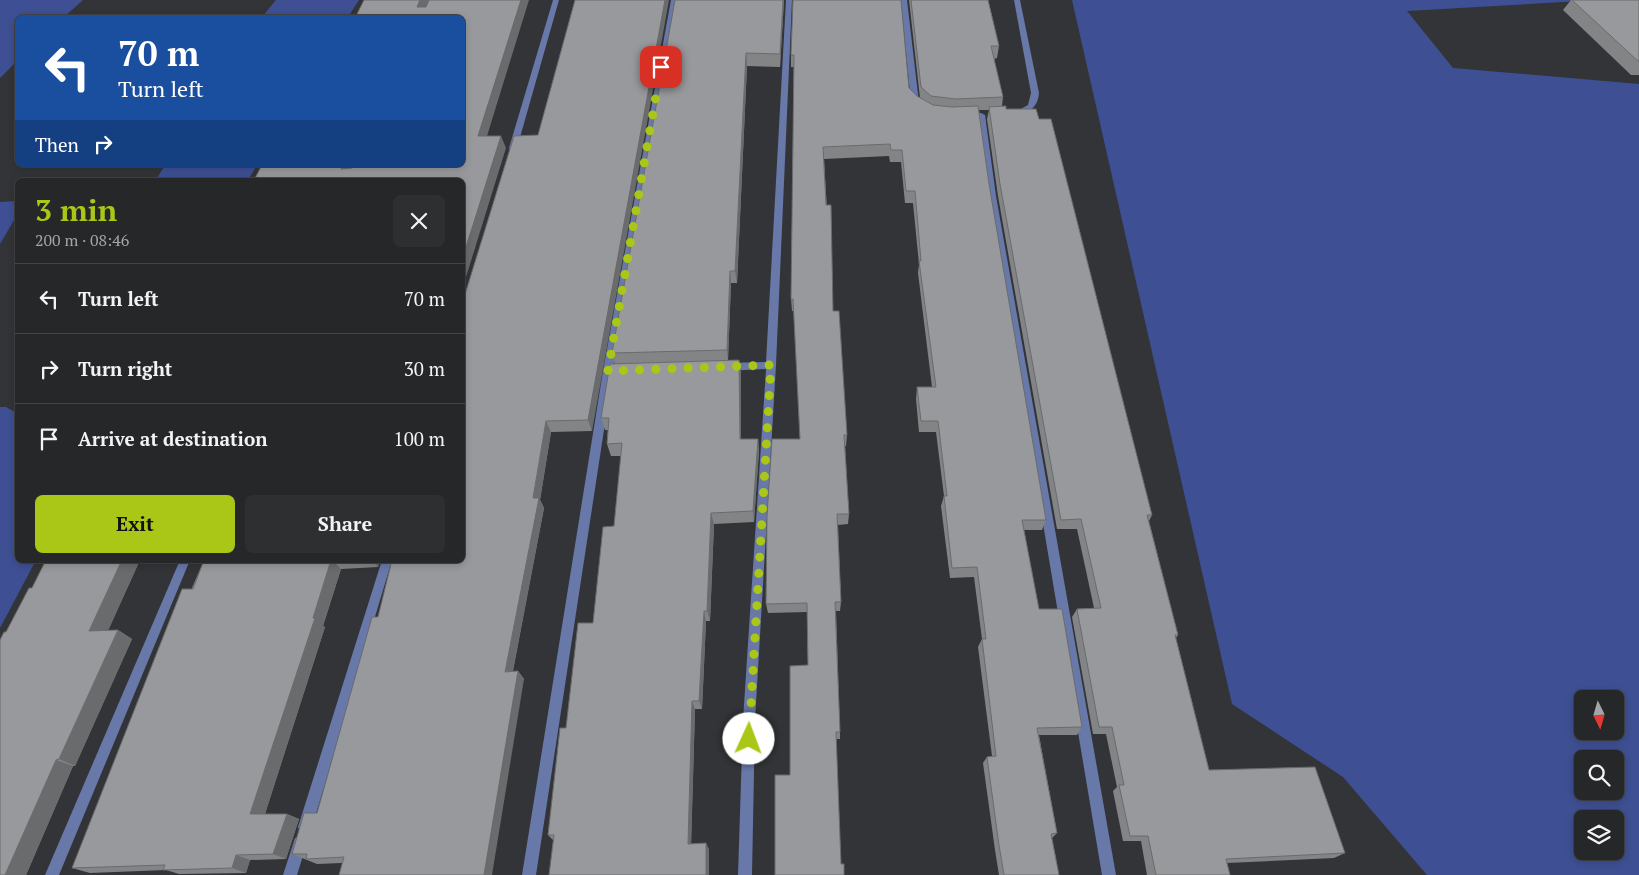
<!DOCTYPE html>
<meta charset="utf-8">
<style>
body{margin:0;font-family:"PT Serif",serif;background:#2e2f31;color:#f1f3f6;height:100vh;display:flex;flex-direction:column;font-size:19px;white-space:nowrap}
*{box-sizing:border-box;margin:0}
p{font-size:16px;color:#a4a5a8}
.icon{flex:none;width:28px;height:28px;fill:none;stroke:currentColor;stroke-width:2;stroke-linecap:round;stroke-linejoin:round}
.map{position:relative;flex:1;overflow:hidden}
.sheet{position:absolute;left:15px;top:178px;width:450px;height:385px;display:flex;flex-direction:column;background:#262729;border-radius:8px;box-shadow:0 2px 8px #0003,0 0 0 1px #424446}
.sheet>*{flex:none}
.banner{position:absolute;left:15px;top:15px;width:450px;height:152px;border-radius:8px;box-shadow:0 2px 8px #0003,0 0 0 1px #424446;background:#1a4fa0;color:#fff;overflow:hidden}
.needle{width:32px;rotate:175deg}
.controls{position:absolute;left:1574px;top:690px;display:grid;gap:10px}
.controls a{display:grid;place-items:center;width:50px;height:50px;border-radius:8px;background:#262729;box-shadow:0 2px 8px #0003,0 0 0 1px #424446;font-size:25px}
.pin{position:absolute;display:grid;place-items:center;width:42px;height:42px;color:#fff;margin:-21px;border-radius:10px;box-shadow:0 2px 8px #0006}
.me{position:absolute;width:55px;margin:-28px;rotate:2deg;stroke-linejoin:round;filter:drop-shadow(0 0 4px #0008)}
.turn{display:flex;align-items:center;gap:18px;height:105px;padding:0 20px;font-size:22px}
.turn .icon{width:65px;height:65px;stroke-width:2.5}
.turn b{display:block;font-size:35px;line-height:42px}
.then{display:flex;align-items:center;height:48px;padding:0 20px;background:#0003;gap:10px;font-size:19px}
.round{display:grid;place-items:center;flex:none;width:52px;height:52px;border-radius:8px;background:#2e2f31}
.head{display:flex;align-items:center;justify-content:space-between;height:85px;padding:0 20px}
h1{font-size:30px;font-weight:700;line-height:38px;color:#aac718}
.cta{display:flex;gap:10px;margin-top:auto;padding:10px 20px}
.cta a{flex:1;height:58px;border-radius:8px;background:#aac718;color:#111;font-size:20px;font-weight:700;line-height:58px;text-align:center}
.cta a+a{background:#2e2f31;color:#f1f3f6}
ul{padding:0;list-style:none}
li{display:flex;align-items:center;gap:15px;height:70px;padding:0 20px;border-top:1px solid #424446}
li div{flex:1}
li b{display:block;font-size:19px}
li em{font-style:normal}
.map>svg:first-child{display:block}
.green{fill:#3e5093;fill-rule:evenodd}
.lines{fill:none;stroke-linecap:round;stroke-linejoin:round}
.street{fill:#6878a9;fill-rule:evenodd}
.wall{fill:#828486}
.shaded-wall{fill:#6a6b6d}
.building{fill:#97999c;stroke:#6a6b6d}
.route{stroke:#aac718;stroke-width:9;stroke-dasharray:0 16.2}
</style>
<div class="map">
<svg width="1639" height="875" viewBox="0 0 1639 875">
<rect width="100%" height="100%" fill="#333437"/>
<path class="green" d="M 0,0 L 83,0 L 64,17 L 18,18 L 17,61 L 0,78 Z
M 276,0 L 359,0 L 348,17 L 262,17 Z
M 1072,0 L 1598,0 L 1407,11 L 1453,68 L 1639,84 L 1639,875 L 1427,875 L 1343,777 L 1232,704 ZM 1582,699 L 1615,699 L 1615,731 L 1582,731 ZM 1582,759 L 1615,759 L 1615,791 L 1582,791 ZM 1582,819 L 1615,819 L 1615,851 L 1582,851 Z
M 165,165 L 257,165 L 248,180 L 156,180 Z
M 17,201 L 17,215 L 0,244 L 0,202 Z
M 0,407 L 6,407 L 17,413 L 18,560 L 36,560 L 0,628 Z"/>
<g class="lines">
<path class="street" d="M 553,0 L 559,0 L 517,148 L 516,150 L 510,150 L 509,148 Z
M 671,0 L 677,0 L 613,371 L 536,875 L 522,875 L 603,371 Z
M 786,0 L 792,0 L 776,365 L 755,720 L 752,875 L 738,875 L 743,720 L 766,369 L 726,371 L 721,367 L 726,363 L 766,362 Z
M 901,0 L 907,0 L 919,103 L 915,105 L 911,103 Z
M 1014,0 L 1020,0 L 1039,93 C 1038,107 1030,112 1017,115 L 1013,113 L 1028,105 L 1031,93 Z
M 963,113 L 981,113 L 985,115 L 996,196 L 1116,875 L 1102,875 L 988,196 L 978,117 L 963,117 Z
M 180,560 L 190,560 L 59,875 L 45,875 Z
M 382,560 L 392,560 L 312,827 L 310,832 L 305,834 L 300,832 L 298,827 Z
M 300,836 L 305,838 L 307,843 L 297,875 L 283,875 L 295,838 Z"/>
</g>
<path class="wall" d="M 675,0 L 784,0 L 780,67 L 747,66 L 737,283 L 731,283 L 728,360 L 739,360 L 741,372 L 741,439 L 758,439 L 759,451 L 754,522 L 714,524 L 710,621 L 706,621 L 702,709 L 695,709 L 691,844 L 709,849 L 553,840 L 548,835 L 566,728 L 593,623 L 614,526 L 621,456 L 611,456 L 607,444 L 608,430 L 605,430 L 601,418 L 615,364 L 612,353 Z
M 793,0 L 909,88 L 917,96 L 920,98 L 909,0 L 988,0 L 999,46 L 997,58 L 994,59 L 1003,97 L 1002,106 L 1152,515 L 1149,521 L 1178,635 L 1176,638 L 1209,770 L 1345,853 L 1334,858 L 1227,863 L 1230,875 L 1147,875 L 1141,841 L 1123,841 L 1113,791 L 1117,787 L 1106,734 L 1093,734 L 1072,617 L 1077,609 L 1094,608 L 1077,529 L 1057,529 L 998,196 L 987,119 L 989,110 L 979,110 L 989,184 L 1046,520 L 1042,530 L 1024,530 L 1039,609 L 1082,727 L 1077,735 L 1039,735 L 1057,833 L 1052,838 L 1059,875 L 999,875 L 995,850 L 983,763 L 987,757 L 992,756 L 978,647 L 982,639 L 974,577 L 950,578 L 941,506 L 944,496 L 936,432 L 919,432 L 916,399 L 917,387 L 932,387 L 918,273 L 919,264 L 913,203 L 905,203 L 901,162 L 890,162 L 889,156 L 824,159 L 833,311 L 847,435 L 846,446 L 845,446 L 849,514 L 848,524 L 838,525 L 841,602 L 840,611 L 836,611 L 840,732 L 840,739 L 836,739 L 841,864 L 844,875 L 790,775 L 808,665 L 807,612 L 768,613 L 766,604 L 800,439 L 794,311 L 792,311 L 791,299 L 794,67 L 791,67 L 791,55 Z
M 1571,0 L 1639,0 L 1639,75 L 1631,75 L 1563,10 Z
M 514,136 L 592,431 L 551,432 L 540,500 L 544,508 L 513,671 L 518,671 L 524,679 L 342,863 L 317,864 L 292,854 L 317,813 L 378,617 L 391,566 L 386,560 L 462,560 L 463,304 Z
M 46,560 L 140,560 L 108,630 L 118,630 L 132,639 L 75,766 L 73,766 L 26,875 L 0,875 L 6,632 L 32,588 Z
M 204,560 L 380,560 L 378,567 L 341,569 L 323,626 L 325,627 L 265,814 L 287,814 L 299,819 L 286,859 L 250,860 L 246,873 L 179,874 L 166,870 L 90,873 L 72,868 Z"/>
<path class="shaded-wall" d="M 420,0 L 429,0 L 423,18 L 417,7 Z
M 521,0 L 529,0 L 483,149 L 478,136 Z
M 665,0 L 669,0 L 592,431 L 588,420 Z
M 783,0 L 784,0 L 780,67 L 780,54 Z
M 746,53 L 747,66 L 737,283 L 735,271 Z
M 501,136 L 506,148 L 462,290 L 462,260 Z
M 343,165 L 354,165 L 348,180 L 341,169 Z
M 730,271 L 731,283 L 728,361 L 727,350 Z
M 739,360 L 741,372 L 741,451 L 740,439 Z
M 546,421 L 551,432 L 540,500 L 544,508 L 511,680 L 505,672 Z
M 758,439 L 759,451 L 754,522 L 753,511 Z
M 711,513 L 714,524 L 710,621 L 707,611 Z
M 122,560 L 140,560 L 104,640 L 89,631 Z
M 331,560 L 332,560 L 341,569 L 323,626 L 325,627 L 263,820 L 250,814 Z
M 371,560 L 380,560 L 378,567 Z
M 704,611 L 706,621 L 702,709 L 699,701 Z
M 118,630 L 132,639 L 75,766 L 59,759 Z
M 518,671 L 524,679 L 492,875 L 484,875 Z
M 692,701 L 695,709 L 691,850 L 688,844 Z
M 56,760 L 73,766 L 26,875 L 5,875 Z
M 287,814 L 299,819 L 286,859 L 273,854 Z
M 706,843 L 709,849 L 709,875 L 706,875 Z
M 236,855 L 250,860 L 246,873 L 232,868 Z"/>
<path class="building" d="M 364,0 L 420,0 L 417,7 L 426,7 L 429,0 L 521,0 L 478,136 L 501,136 L 462,260 L 462,180 L 254,180 L 262,165 L 343,165 L 341,169 L 352,168 L 354,165 L 462,165 L 462,18 L 355,18 Z
M 575,0 L 665,0 L 588,420 L 546,421 L 533,498 L 539,498 L 505,672 L 518,671 L 484,875 L 339,875 L 344,857 L 306,859 L 307,854 L 292,854 L 304,813 L 317,813 L 372,617 L 378,617 L 392,560 L 462,560 L 462,304 L 514,136 L 538,135 Z
M 675,0 L 783,0 L 780,54 L 746,53 L 735,271 L 730,271 L 727,350 L 612,353 Z
M 793,0 L 901,0 L 909,88 L 917,96 L 933,105 L 952,107 L 978,106 L 989,184 L 1046,520 L 1022,520 L 1039,609 L 1062,609 L 1082,727 L 1037,728 L 1057,833 L 1051,834 L 1059,875 L 1004,875 L 999,845 L 987,757 L 996,756 L 982,639 L 986,639 L 977,567 L 952,568 L 944,496 L 947,496 L 938,421 L 921,421 L 917,387 L 936,387 L 919,261 L 921,261 L 915,191 L 906,191 L 902,150 L 891,150 L 890,144 L 823,147 L 826,205 L 831,205 L 833,311 L 839,311 L 847,435 L 844,435 L 849,514 L 837,514 L 841,602 L 835,602 L 840,732 L 836,732 L 841,864 L 844,864 L 844,875 L 775,875 L 775,775 L 790,775 L 790,666 L 808,665 L 807,603 L 766,604 L 767,516 L 772,439 L 800,439 L 793,299 L 791,299 L 794,55 L 791,55 Z
M 911,0 L 988,0 L 999,46 L 991,46 L 1003,97 L 956,99 L 931,96 L 921,87 Z
M 1572,0 L 1639,0 L 1639,62 Z
M 1006,106 L 1006,109 L 1036,109 L 1039,119 L 1051,119 L 1152,515 L 1147,515 L 1178,635 L 1175,635 L 1209,770 L 1315,767 L 1345,853 L 1226,859 L 1230,875 L 1156,875 L 1148,836 L 1130,836 L 1119,785 L 1124,785 L 1112,727 L 1099,727 L 1077,609 L 1101,608 L 1081,519 L 1061,520 L 1000,184 L 989,107 Z
M 739,360 L 740,439 L 758,439 L 753,511 L 711,513 L 707,611 L 704,611 L 699,701 L 692,701 L 688,844 L 706,843 L 706,875 L 549,875 L 554,835 L 548,835 L 560,728 L 566,728 L 578,623 L 593,623 L 603,527 L 614,526 L 622,443 L 607,444 L 609,418 L 601,418 L 610,364 Z
M 46,560 L 122,560 L 89,631 L 118,630 L 59,759 L 56,760 L 5,875 L 0,875 L 0,640 L 4,632 L 6,632 L 29,588 L 32,588 Z
M 204,560 L 331,560 L 313,618 L 315,618 L 250,814 L 287,814 L 273,854 L 236,855 L 232,868 L 163,870 L 165,865 L 72,868 L 182,589 L 193,589 Z"/>
<g class="lines">
<path class="route" d="M 661,67 L 608,371 L 771,365 L 749,739"/>
</g>
</svg>
<div class="controls">
<a><svg class="needle" viewBox="-14 -14 28 28"><path d="M0-13l5 13h-10z" fill="#e53935"/><path d="M0 13l5-13h-10z" fill="#a4a5a8"/></svg></a>
<a><svg class="icon" aria-label="search" viewBox="0 0 24 24"><circle cx="10" cy="10" r="6"/><path d="M15 15l6 6"/></svg></a>
<a><svg class="icon" aria-label="layers" viewBox="0 0 24 24"><path d="M12 4l9 5-9 5-9-5zM3 14l9 5 9-5"/></svg></a>
</div>
<div class="pin" style="left:661px;top:67px;background:#d93025"><svg class="icon" aria-label="arrive" viewBox="0 0 24 24"><path d="M6 21V4h12l-3 4 3 4H6"/></svg></div>
<svg class="me" style="left:749px;top:739px" viewBox="-20 -20 40 40"><circle r="19" fill="#fff"/><path d="M0-13L10 11 0 6-10 11z" fill="#aac718"/></svg>
<div class="banner">
<div class="turn"><svg class="icon" aria-label="left" viewBox="0 0 24 24"><path d="M17 20v-9H6M10 6l-5 5 5 5"/></svg><div><b>70 m</b>Turn left</div></div>
<div class="then">Then<svg class="icon" aria-label="right" viewBox="0 0 24 24"><path d="M7 20v-9h11M14 6l5 5-5 5"/></svg></div>
</div>
<section class="sheet">
<div class="head"><div><h1>3 min</h1><p>200 m · 08:46</p></div><a class="round"><svg class="icon" aria-label="close" viewBox="0 0 24 24"><path d="M6 6l12 12M18 6L6 18"/></svg></a></div>
<ul>
<li><svg class="icon" aria-label="left" viewBox="0 0 24 24"><path d="M17 20v-9H6M10 6l-5 5 5 5"/></svg><div><b>Turn left</b></div><em>70 m</em></li>
<li><svg class="icon" aria-label="right" viewBox="0 0 24 24"><path d="M7 20v-9h11M14 6l5 5-5 5"/></svg><div><b>Turn right</b></div><em>30 m</em></li>
<li><svg class="icon" aria-label="arrive" viewBox="0 0 24 24"><path d="M6 21V4h12l-3 4 3 4H6"/></svg><div><b>Arrive at destination</b></div><em>100 m</em></li>
</ul>
<div class="cta"><a>Exit</a><a>Share</a></div>
</section>
</div>
